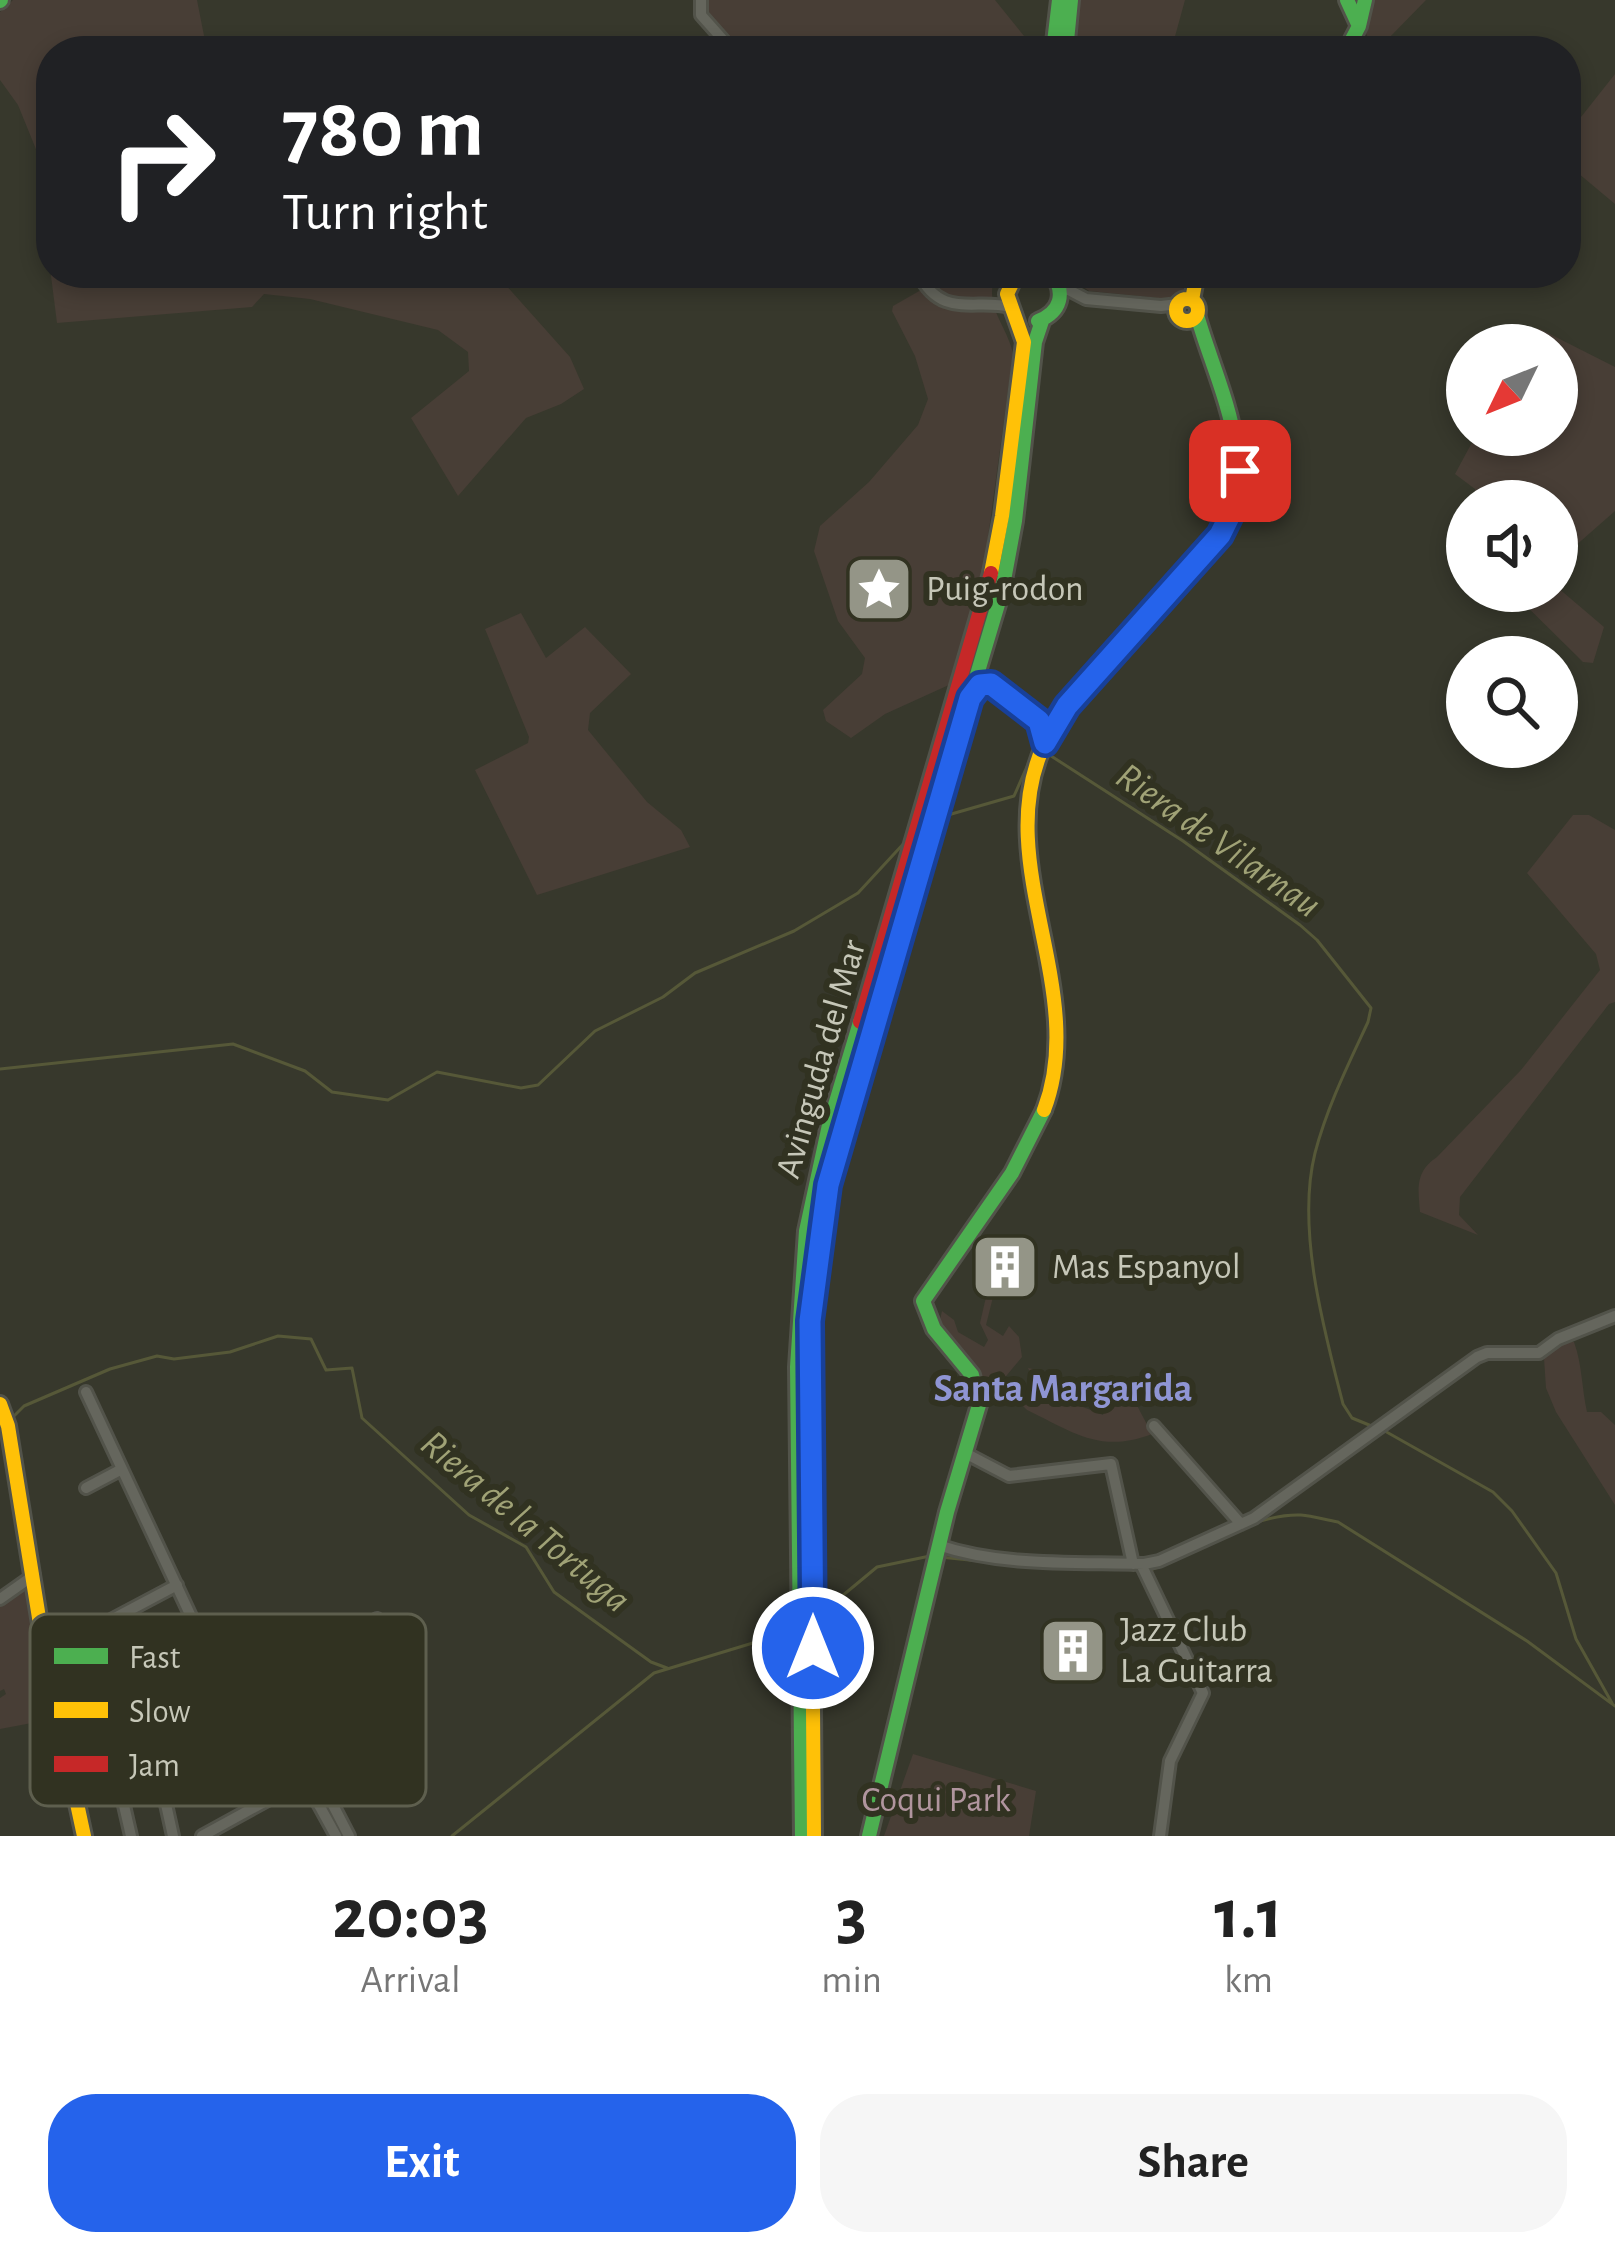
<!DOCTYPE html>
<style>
body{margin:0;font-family:"Alegreya Sans",sans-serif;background:#f6f6f6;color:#222;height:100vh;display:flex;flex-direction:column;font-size:45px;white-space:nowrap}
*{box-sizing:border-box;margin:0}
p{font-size:39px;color:#767676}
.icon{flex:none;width:66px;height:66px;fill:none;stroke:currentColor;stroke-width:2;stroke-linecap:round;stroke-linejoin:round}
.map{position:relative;height:1836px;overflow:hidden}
.details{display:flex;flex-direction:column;background:#fff;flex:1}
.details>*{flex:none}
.hud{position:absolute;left:36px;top:36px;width:1545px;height:252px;border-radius:48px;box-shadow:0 6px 18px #0003;background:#202124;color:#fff;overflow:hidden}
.needle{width:78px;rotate:227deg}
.buttons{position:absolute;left:1446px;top:324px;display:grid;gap:24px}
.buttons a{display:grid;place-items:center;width:132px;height:132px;border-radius:50%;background:#fff;box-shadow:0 6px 18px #0003;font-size:60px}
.pin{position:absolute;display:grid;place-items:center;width:102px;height:102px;color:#fff;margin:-51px;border-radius:24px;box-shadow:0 6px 18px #0006}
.me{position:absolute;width:132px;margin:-66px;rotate:0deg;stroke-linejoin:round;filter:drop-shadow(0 0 9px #0008)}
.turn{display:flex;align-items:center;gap:42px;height:252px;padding:0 48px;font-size:54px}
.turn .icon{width:156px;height:156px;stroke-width:2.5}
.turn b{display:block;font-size:84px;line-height:102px}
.eta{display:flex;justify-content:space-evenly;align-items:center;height:204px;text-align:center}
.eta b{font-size:72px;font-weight:600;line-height:84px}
.button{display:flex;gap:24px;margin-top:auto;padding:24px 48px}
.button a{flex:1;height:138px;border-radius:48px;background:#2563eb;color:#fff;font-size:48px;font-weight:600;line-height:138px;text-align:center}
.button a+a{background:#f6f6f6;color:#222}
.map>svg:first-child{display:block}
.green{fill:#483e36}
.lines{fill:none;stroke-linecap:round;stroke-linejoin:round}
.stream{stroke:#565838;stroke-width:3}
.street-casing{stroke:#52534a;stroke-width:16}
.fast-casing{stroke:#52534a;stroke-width:20}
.slow-casing{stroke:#52534a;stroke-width:20}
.jam-casing{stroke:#52534a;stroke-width:20}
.street{stroke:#65665d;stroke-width:10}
.fast{stroke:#4caf50;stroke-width:14}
.slow{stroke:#ffc107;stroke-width:14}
.jam{stroke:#c62828;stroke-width:14}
.route-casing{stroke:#184099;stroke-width:30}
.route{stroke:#2563eb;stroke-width:21}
.labels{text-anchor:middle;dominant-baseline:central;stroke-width:12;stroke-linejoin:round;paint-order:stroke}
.poi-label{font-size:36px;fill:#c6c7b8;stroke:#313221;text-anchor:start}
.street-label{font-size:36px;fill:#c6c7b8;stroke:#313221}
.park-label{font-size:36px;fill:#b0959e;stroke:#313221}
.water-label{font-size:39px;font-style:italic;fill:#a0a276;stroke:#313221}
.neighbourhood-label{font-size:39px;font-weight:bold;fill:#8f95d3;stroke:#313221}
.key{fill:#313221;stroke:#5e5f4e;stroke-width:3}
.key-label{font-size:33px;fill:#c6c7b8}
</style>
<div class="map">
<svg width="1615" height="1836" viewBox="0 0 1615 1836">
<rect width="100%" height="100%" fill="#37382c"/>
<path class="green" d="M 13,0 L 197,0 L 207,51 L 51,51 L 51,186 L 18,105 L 0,80 L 0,12 Z
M 708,0 L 995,0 L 1036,51 L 729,51 L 705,29 Z
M 1079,0 L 1185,0 L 1171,51 L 1074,51 Z
M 1374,0 L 1426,0 L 1388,39 L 1371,43 L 1363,28 Z
M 1615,74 L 1615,204 L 1566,163 L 1566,136 Z
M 50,268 L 51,273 L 495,273 L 570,357 L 584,389 L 561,404 L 526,418 L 458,496 L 411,418 L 469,371 L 468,352 L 438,330 L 310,299 L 264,294 L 252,307 L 57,323 Z
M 913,273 L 997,273 C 981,304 1008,326 1013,354 L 986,552 L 975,603 L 951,684 L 885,714 L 851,738 L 826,721 L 823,710 L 862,674 L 865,658 L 838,621 L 814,551 L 820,526 L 869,482 L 918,425 L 928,399 L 915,356 L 892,311 L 893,306 L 921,290 Z
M 1064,273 L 1194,273 L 1189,290 L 1178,300 L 1089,291 Z
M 1528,328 L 1540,329 L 1615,367 L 1615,511 L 1557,562 L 1557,501 L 1476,501 L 1475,489 L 1455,474 L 1476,435 L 1557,435 L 1557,345 L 1507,345 L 1516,332 Z
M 1557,587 L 1604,627 L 1593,663 L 1583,662 L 1511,591 L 1557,591 Z
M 521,613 L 546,658 L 585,627 L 631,674 L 590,713 L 588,730 L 647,802 L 681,830 L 690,847 L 537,895 L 475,770 L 528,743 L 529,737 L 485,629 Z
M 1573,815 L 1589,815 L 1615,830 L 1615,1002 L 1609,1004 L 1460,1197 L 1459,1215 L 1478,1235 L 1420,1212 C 1418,1188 1415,1172 1437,1157 L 1521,1070 L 1600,970 L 1596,954 L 1527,873 Z
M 989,1284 L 995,1289 L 986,1325 L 1003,1336 L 1009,1326 L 1019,1337 L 1022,1357 L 997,1387 L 987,1385 L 974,1366 L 938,1328 L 942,1311 L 954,1320 L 958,1332 L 984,1347 L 988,1340 L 980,1323 Z
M 1567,1341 L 1574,1342 C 1582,1363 1582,1390 1587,1412 L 1601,1412 L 1615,1425 L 1615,1505 L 1556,1412 L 1546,1388 L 1544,1358 Z
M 1028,1368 L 1043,1371 C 1051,1399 1078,1404 1103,1415 L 1106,1404 L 1097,1393 L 1100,1386 L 1122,1377 L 1152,1434 C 1100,1454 1073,1432 1027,1410 L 1022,1405 L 1024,1397 L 1032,1401 L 1040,1393 Z
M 28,1584 L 53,1719 L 0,1729 L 0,1698 L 6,1694 L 4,1689 L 0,1691 L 0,1602 Z
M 913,1754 L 1036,1791 L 1029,1836 L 884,1836 Z"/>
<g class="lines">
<path class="stream" d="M 1048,754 L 1183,841 L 1300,925 L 1317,940 L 1371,1008 L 1368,1022 C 1348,1065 1327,1107 1315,1153 C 1296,1229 1324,1330 1343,1404 L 1352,1418 L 1374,1427
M 948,815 L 1014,796 L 1033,753
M 0,1069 L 233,1044 L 305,1071 L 332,1092 L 388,1100 L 437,1072 L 521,1088 L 538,1085 L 595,1031 L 663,997 L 695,973 L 794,931 L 858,893 L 906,841 L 916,814
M 10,1420 L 24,1406 L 110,1369 L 157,1356 L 174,1359 L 230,1352 L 278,1336 L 311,1339 L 326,1370 L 352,1368 L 362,1418 L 469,1515 L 526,1547 L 554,1592 L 651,1662 L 667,1668
M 1383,1430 L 1493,1492 L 1512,1511 L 1556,1573 L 1576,1639 L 1612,1703
M 940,1557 L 1037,1567
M 1089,1568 L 1138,1570
M 1150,1570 C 1198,1554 1249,1513 1301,1515 C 1313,1516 1326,1520 1338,1522 L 1527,1641 L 1615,1706
M 824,1611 L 877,1567 L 930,1556
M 452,1836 L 654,1673 L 789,1632"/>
<defs>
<path id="street" d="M 701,0 L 701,15 L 733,51
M 918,273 C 942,320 975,298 1010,307
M 1061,286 L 1086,299 L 1161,306 L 1178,304
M 979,668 C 996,698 1041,707 1045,743
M 86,1392 L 195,1625 L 215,1658 L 297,1765 L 336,1836
M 1154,1426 L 1241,1524
M 965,1453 L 1009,1476 L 1111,1464 L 1133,1564
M 86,1488 L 122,1469
M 938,1545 C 1003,1567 1076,1562 1144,1564 L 1159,1561 L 1254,1518 L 1477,1357 L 1487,1353 L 1539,1353 L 1558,1339 L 1615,1316
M 1141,1564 L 1203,1693 L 1170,1761 L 1160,1836
M 0,1599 L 34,1575
M 124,1614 L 173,1836
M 85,1635 L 131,1836
M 45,1655 L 177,1585
M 142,1693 L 210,1650
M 72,1786 C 160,1770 184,1765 253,1705 L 264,1703 C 274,1681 353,1637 377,1619
M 202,1836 L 306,1779
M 349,1836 L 305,1751 L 304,1738 L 356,1693 L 411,1656"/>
<path id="fast" d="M 1347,0 L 1359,26
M 0,1 L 1,0
M 1053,51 L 1059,0
M 1066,51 L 1071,0
M 1346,51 L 1359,26 L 1365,0
M 1038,321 C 1061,312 1066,293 1052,273
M 1154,609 C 1175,584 1205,560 1222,531 C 1261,463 1216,383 1197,315
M 843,1123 L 1002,591 L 1015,521 L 1035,342 L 1042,321
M 802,1836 L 797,1367 L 806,1231 L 829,1125 L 860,1022
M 869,1836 L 947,1512 L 979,1405 L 972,1375 L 934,1329 L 923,1301 L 1012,1173 L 1044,1110"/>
<path id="slow" d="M1176 310a11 11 0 1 1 22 0a11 11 0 1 1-22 0Z
M 1192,300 L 1197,273
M 991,573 L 1002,516 L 1024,342 L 1007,294 L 1017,273
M 1044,1110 C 1090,990 990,862 1044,745 C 1069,693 1115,651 1154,609
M 0,1404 L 8,1426 L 45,1655 L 84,1836
M 814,1836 L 810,1321 L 815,1266 L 843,1123"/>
<path id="jam" d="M 860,1022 L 991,573"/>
</defs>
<use href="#street" class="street-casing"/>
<use href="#fast" class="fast-casing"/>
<use href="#slow" class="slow-casing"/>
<use href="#jam" class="jam-casing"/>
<use href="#street" class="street"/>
<use href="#fast" class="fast"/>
<use href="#slow" class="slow"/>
<use href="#jam" class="jam"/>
</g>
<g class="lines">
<defs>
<path id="route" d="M 813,1648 L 810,1321 L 828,1185 L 970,698 L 980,685 L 991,684 L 1039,721 L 1045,743 L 1067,706 L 1220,535 L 1237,501 L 1240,471"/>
</defs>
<use href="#route" class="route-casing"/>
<use href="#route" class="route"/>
</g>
<defs>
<symbol id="sight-square" viewBox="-11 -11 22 22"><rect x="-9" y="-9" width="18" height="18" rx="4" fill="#949587" stroke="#313221"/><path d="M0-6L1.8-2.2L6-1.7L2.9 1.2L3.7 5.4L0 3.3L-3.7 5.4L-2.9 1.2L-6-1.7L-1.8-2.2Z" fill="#fff"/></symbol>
<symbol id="building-square" viewBox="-11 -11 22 22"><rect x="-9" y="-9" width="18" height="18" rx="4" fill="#949587" stroke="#313221"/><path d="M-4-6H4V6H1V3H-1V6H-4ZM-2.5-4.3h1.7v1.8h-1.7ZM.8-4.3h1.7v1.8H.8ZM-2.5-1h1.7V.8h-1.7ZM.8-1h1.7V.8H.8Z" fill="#fff"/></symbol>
</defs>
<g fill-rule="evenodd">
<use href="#sight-square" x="841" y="551" width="76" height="76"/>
<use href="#building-square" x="967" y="1229" width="76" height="76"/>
<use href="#building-square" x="1035" y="1613" width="76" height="76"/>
</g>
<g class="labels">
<g class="poi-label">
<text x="926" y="589">Puig-rodon</text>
<text x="1052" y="1267">Mas Espanyol</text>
<text x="1120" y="1630">Jazz Club<tspan x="1120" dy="41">La Guitarra</tspan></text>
</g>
<g class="street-label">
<text transform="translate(821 1059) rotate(-74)">Avinguda del Mar</text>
</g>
<g class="park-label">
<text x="936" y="1800">Coqui Park</text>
</g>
<g class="water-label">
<text transform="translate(1218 841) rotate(35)">Riera de Vilarnau</text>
<text transform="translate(525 1522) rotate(40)">Riera de la Tortuga</text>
</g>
<g class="neighbourhood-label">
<text x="1063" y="1389">Santa Margarida</text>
</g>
</g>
<rect x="30" y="1614" width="396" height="192" rx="18" class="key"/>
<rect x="54" y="1648" width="54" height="16" fill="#4caf50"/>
<rect x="54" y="1702" width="54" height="16" fill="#ffc107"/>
<rect x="54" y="1756" width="54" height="16" fill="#c62828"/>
<g class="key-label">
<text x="129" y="1668">Fast</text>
<text x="129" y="1722">Slow</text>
<text x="129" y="1776">Jam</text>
</g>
</svg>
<div class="buttons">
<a><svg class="needle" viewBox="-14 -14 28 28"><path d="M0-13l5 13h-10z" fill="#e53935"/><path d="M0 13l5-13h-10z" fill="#767676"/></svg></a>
<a><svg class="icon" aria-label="sound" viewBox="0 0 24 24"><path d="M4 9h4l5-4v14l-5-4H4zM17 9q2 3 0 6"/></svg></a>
<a><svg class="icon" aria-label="search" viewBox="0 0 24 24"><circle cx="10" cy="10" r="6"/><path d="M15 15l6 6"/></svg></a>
</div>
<div class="pin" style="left:1240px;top:471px;background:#d93025"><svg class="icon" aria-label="arrive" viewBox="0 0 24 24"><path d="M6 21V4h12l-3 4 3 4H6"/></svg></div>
<svg class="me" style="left:813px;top:1648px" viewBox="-20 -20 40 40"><circle r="17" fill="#2563eb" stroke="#fff" stroke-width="3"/><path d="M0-11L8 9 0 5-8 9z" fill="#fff"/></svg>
<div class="hud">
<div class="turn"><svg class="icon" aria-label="right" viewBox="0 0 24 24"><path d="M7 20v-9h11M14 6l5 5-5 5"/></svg><div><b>780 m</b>Turn right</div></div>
</div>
</div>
<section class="details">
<div class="eta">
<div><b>20:03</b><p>Arrival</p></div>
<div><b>3</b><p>min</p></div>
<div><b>1.1</b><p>km</p></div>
</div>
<div class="button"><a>Exit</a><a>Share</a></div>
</section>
